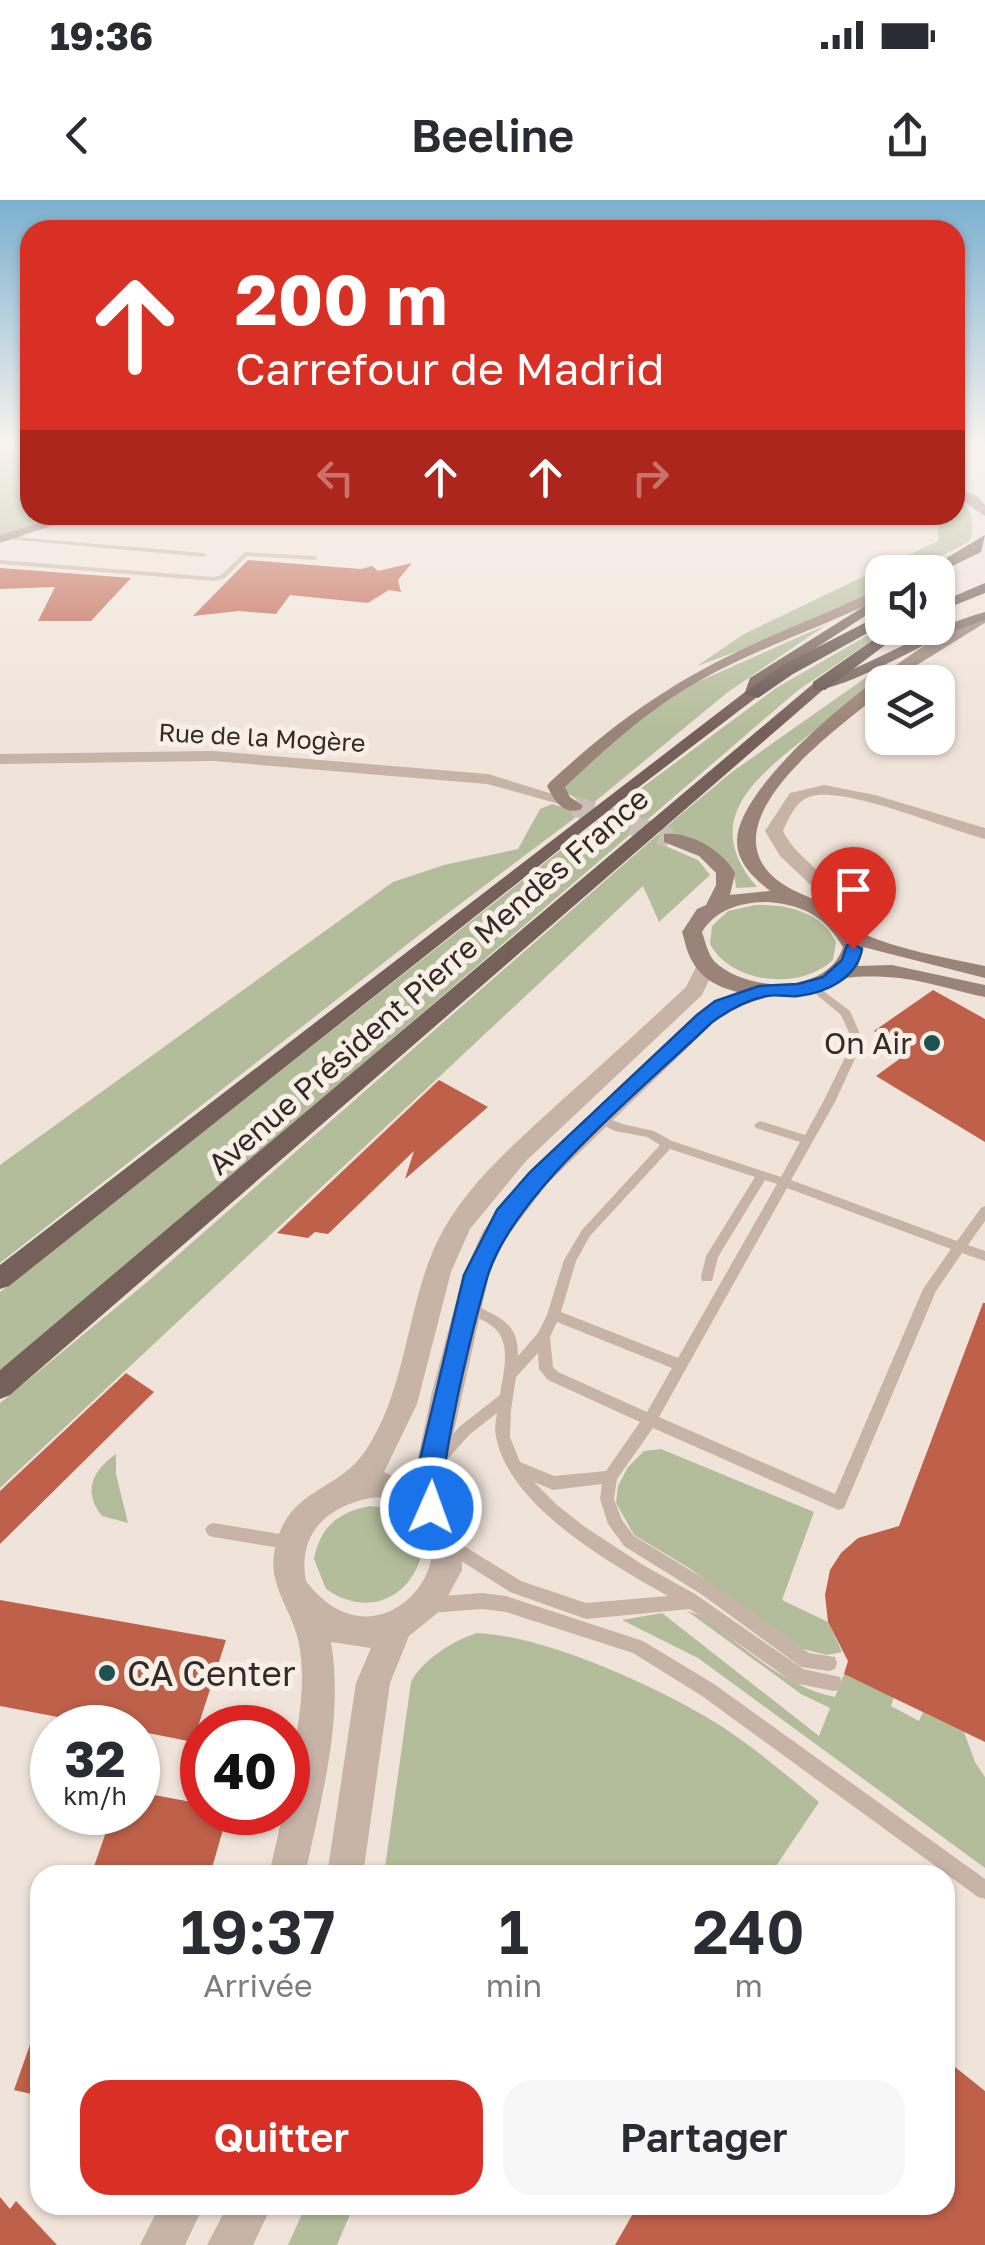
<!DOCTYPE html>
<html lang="fr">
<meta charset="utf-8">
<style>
body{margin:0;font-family:"Golos Text",sans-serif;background:#f7f7f7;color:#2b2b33;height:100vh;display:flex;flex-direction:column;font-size:38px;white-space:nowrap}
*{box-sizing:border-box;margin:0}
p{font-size:32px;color:#7c7c81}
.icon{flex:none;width:55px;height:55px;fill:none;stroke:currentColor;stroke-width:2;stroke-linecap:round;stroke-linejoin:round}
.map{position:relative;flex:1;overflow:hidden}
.details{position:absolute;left:30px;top:1665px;width:925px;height:350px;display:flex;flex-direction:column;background:#fff;border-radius:30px;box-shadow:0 2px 8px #0004}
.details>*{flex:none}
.top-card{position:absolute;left:20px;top:20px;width:945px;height:305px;border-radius:30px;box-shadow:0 2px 8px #0004;background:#d93025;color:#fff;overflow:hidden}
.fabs{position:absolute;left:865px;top:355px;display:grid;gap:20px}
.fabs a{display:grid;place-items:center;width:90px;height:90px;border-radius:20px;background:#fff;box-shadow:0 2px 8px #0004;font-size:50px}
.speed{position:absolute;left:30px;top:1505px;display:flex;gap:20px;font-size:50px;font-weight:700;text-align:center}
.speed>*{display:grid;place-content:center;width:130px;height:130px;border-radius:50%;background:#fff;box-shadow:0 2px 8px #0004;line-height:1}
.speed small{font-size:25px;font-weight:400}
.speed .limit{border:15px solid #d22;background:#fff;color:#111}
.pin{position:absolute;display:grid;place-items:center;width:85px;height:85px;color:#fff;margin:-102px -42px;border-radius:50% 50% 50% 0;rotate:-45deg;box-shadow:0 0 10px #0007}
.pin .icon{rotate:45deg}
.me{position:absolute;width:110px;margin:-55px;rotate:2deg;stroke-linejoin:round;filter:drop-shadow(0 0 8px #0008)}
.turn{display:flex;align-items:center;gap:35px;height:210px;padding:0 50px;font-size:45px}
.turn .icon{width:130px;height:130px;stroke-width:2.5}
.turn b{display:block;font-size:70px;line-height:85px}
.lanes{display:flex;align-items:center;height:95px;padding:0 50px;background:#0003;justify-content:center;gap:50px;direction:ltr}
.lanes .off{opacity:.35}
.eta{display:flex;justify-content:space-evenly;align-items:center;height:170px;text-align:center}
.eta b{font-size:60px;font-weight:600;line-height:70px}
.cta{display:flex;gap:20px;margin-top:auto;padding:20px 50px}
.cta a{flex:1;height:115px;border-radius:30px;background:#d93025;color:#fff;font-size:40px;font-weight:600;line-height:115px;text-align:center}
.cta a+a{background:#f7f7f7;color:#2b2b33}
.status{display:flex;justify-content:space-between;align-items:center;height:70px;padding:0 50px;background:#fff;direction:ltr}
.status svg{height:28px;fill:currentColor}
header{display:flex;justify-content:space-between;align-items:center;height:130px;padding:0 50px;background:#fff;font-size:45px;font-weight:600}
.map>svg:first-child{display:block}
.green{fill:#b4bd9b}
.building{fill:#be604a}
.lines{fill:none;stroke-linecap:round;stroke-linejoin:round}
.secondary-tunnel{stroke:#cabfb6;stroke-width:20;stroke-dasharray:20 10;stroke-linecap:butt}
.service{fill:#c7b4a7;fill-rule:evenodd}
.minor{fill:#c7b4a7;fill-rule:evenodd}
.tertiary{fill:#c7b4a7;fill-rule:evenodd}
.secondary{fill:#9a8379;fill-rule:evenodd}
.primary{fill:#756159;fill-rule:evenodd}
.trunk{fill:#64524c;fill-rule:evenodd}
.route{fill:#1a73e8;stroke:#114b97;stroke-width:2.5}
.poi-dot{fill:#1f5152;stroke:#f8efe6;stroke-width:4}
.labels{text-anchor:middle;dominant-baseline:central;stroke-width:10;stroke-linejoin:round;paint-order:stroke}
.far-street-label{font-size:25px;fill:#342a27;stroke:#f8efe6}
.street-label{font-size:30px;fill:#342a27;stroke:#f8efe6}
.poi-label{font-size:30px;fill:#342a27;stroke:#f8efe6;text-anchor:end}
.near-poi-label{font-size:35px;fill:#342a27;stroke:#f8efe6;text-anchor:start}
</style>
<div class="status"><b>19:36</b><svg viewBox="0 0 49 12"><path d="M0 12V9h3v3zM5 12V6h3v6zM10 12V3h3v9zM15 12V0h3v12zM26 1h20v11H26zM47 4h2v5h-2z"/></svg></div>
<header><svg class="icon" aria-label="back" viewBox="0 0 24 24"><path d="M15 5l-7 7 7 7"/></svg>Beeline<svg class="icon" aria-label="share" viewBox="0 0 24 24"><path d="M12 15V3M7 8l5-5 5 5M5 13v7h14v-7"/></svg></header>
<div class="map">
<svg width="985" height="2045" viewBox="0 0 985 2045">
<rect width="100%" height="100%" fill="#f0e4da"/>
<path class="green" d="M 0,243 L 30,243 L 30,315 L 68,315 L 0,336 Z
M 955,297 C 973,305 975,323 970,340 L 963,345 L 910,372 L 882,372 L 882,387 L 782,435 L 697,466 L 744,434 L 938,341 L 939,315 L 955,315 Z
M 826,425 L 728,492 L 580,614 L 423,732 L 0,1063 L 0,965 L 393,682 L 444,665 L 518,649 L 540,609 L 552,604 L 572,610 L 582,602 L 567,593 L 565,585 L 622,531 L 686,487 Z
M 882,427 L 890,428 L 797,491 L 78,1109 L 0,1170 L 0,1092 L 613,609 L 776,488 Z
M 885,464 L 895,467 C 866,489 838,511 810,534 C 758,576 698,619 757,687 L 736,688 C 735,654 699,646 672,636 L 663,645 L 698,660 L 710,675 L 659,722 L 643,686 L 0,1288 L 0,1203 L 146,1083 L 680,615 L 732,572 Z
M 755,705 C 786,704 822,711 836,742 L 833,760 C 800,791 732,784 710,744 L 712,726 L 728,711 Z
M 661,1249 L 814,1312 L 782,1400 L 828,1422 L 842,1452 L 827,1455 L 803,1449 L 689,1368 L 634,1335 L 616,1303 L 618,1286 L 628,1267 L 644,1251 Z
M 116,1254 L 116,1274 L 128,1323 L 102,1316 C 82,1291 93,1270 116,1254 Z
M 370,1306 L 387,1308 L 413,1327 L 421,1357 C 407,1402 364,1416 326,1389 L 314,1359 C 320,1327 338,1312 370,1306 Z
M 687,1411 L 702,1416 C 742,1445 784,1487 835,1497 L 844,1474 L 894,1497 L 891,1506 L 919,1521 L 923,1512 L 964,1532 L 975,1562 L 985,1577 L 985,1668 L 698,1458 L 622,1420 L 662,1413 L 819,1536 L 830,1508 L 801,1494 Z
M 477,1433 C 545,1436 648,1483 708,1518 C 747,1541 784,1573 819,1602 L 770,1675 L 384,1675 L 411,1482 C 422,1460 454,1440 477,1433 Z
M 306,2005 L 354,2005 L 337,2045 L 288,2045 Z"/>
<path class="building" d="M 248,360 L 361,369 L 372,366 L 378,371 L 412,363 L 398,380 L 401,392 L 389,390 L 368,403 L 290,395 L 276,414 L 239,411 L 193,416 Z
M 0,368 L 131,378 L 91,421 L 38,421 L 55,387 L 0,389 Z
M 933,790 L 985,819 L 985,942 L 876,876 L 909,852 L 874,831 Z
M 439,880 L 488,907 L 405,979 L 414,951 L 328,1034 L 315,1032 L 308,1038 L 277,1033 Z
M 983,1103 L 985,1103 L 985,1542 L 844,1474 L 848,1461 L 828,1422 L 825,1395 L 830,1370 L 841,1353 L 858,1338 L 899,1326 Z
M 126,1173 L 154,1192 L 0,1344 L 0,1291 Z
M 0,1400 L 226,1440 L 193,1542 L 138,1531 L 138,1528 L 116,1528 L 0,1506 Z
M 138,1592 L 202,1604 L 202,1612 L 228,1612 L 210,1675 L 91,1675 L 113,1612 L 138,1612 Z
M 37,1825 L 40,1826 L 40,1896 L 14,1890 Z
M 945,1859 L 985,1891 L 985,2045 L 615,2045 L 638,2005 L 945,2005 Z
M 0,1997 L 10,2009 L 16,2001 L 57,2045 L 0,2045 Z"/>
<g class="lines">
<path class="secondary-tunnel" d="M 574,606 L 670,638"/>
<path class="service" d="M 4,336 L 204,353 L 207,355 L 204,357 L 6,339 Z
M 245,352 L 315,356 L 318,358 L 315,360 L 247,356 L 225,378 L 214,381 L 0,364 L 0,360 L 214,377 L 221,375 Z
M 814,784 L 850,811 L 863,841 L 835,902 L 791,980 L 957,1041 L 981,1008 L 985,1006 L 985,1021 L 968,1045 L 985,1051 L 985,1061 L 962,1053 L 936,1091 L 844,1308 L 839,1310 L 834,1308 L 653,1228 L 617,1279 L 614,1299 L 622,1320 L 634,1336 L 713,1384 L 809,1453 L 835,1457 L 837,1463 L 835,1469 L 829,1471 L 801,1467 L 701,1394 L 624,1346 L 608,1324 L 600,1299 L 602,1284 L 553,1290 L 534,1282 L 557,1305 L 585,1327 L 643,1365 L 695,1394 L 803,1469 L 840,1477 L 842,1483 L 840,1489 L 834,1491 L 794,1483 L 690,1409 L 586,1419 L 510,1392 L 444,1350 L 441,1345 L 444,1340 L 449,1338 L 454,1340 L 521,1381 L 586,1403 L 668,1396 C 611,1364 508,1306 496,1236 C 494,1229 496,1221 497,1213 L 469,1235 L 445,1262 L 440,1264 L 435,1262 L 433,1258 L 459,1227 L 500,1195 C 503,1174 513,1141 492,1126 C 484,1120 473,1116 464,1110 L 462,1106 L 464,1102 C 475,1102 478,1106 487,1111 C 509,1122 518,1130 518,1156 L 538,1133 L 547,1115 L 564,1060 L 582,1030 L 660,945 L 647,937 L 615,931 L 596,922 L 594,919 L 596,916 L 600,915 L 622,924 L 654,931 L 672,941 L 781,977 L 800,942 L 756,928 L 754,925 L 760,921 L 805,935 L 823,902 L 853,841 L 841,815 L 810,789 L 809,787 ZM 670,949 L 755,977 L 706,1056 L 701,1077 L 702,1081 L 712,1081 L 718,1057 L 765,980 L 777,984 L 678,1158 L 561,1112 L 576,1061 L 590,1036 ZM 787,988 L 951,1049 L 923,1089 L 835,1294 L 659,1217 ZM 557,1122 L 672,1168 L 647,1212 L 558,1172 L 553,1167 L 550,1137 ZM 538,1153 L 539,1169 L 548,1180 L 640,1222 L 606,1271 L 554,1276 L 520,1262 L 510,1237 L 511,1210 L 516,1177 Z
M 213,1323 L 292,1336 L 297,1338 L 300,1343 L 297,1348 L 292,1350 L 213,1337 L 208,1335 L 205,1330 L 208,1325 Z
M 482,1393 L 506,1396 L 643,1441 L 714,1484 L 985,1679 L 985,1699 L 978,1697 L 702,1496 L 633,1453 L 506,1412 L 482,1409 L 430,1413 L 424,1410 L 422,1405 L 424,1400 L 430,1397 Z"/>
<path class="minor" d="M 213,551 L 488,574 L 572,600 L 563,605 L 487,584 L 213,561 L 0,564 L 0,554 Z
M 824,585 L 875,595 L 985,628 L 985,639 C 946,629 848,587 812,596 C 796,600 789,618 783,631 C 797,660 828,671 841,701 L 827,714 L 813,714 L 810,710 L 821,700 L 818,692 L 780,656 L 765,631 L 790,593 Z"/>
<path class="tertiary" d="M 706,759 L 716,765 L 702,795 L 526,961 L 470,1029 L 451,1072 L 417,1204 L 384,1272 L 416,1287 L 416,1267 L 432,1192 L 463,1075 L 483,1031 L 529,972 L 696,814 L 715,800 L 766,784 L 773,785 L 776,790 L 773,795 L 729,810 L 712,824 L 547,984 L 503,1042 L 489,1075 L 446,1267 L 446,1309 L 462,1337 L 462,1370 L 440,1411 L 409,1436 L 390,1483 L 363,1675 L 327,1675 L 356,1483 L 371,1448 L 331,1442 C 344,1520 321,1599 305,1675 L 269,1675 L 283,1612 L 288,1612 C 288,1554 311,1498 298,1439 C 291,1410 269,1385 274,1354 C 285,1286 336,1295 366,1250 C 407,1188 406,1108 437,1042 C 465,984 516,943 562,900 C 604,863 645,825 686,787 L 699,761 ZM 379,1297 C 390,1303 404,1307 414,1315 C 472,1357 377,1475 306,1381 C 296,1330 333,1302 379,1297 Z
M 160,2005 L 204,2005 L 185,2045 L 140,2045 Z
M 228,2005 L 272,2005 L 253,2045 L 207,2045 Z"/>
<path class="secondary" d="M 955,288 L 977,296 L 985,305 L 985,316 L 955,296 Z
M 65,315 L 84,315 L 0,343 L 0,335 Z
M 882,389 L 882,398 C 822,427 757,448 699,481 C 649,509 606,548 565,587 L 570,597 L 583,606 L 580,610 C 562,614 554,600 547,586 L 550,582 C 638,501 700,465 811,419 C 834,410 858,397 882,389 Z
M 985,413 L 985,423 C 967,433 894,482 882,482 L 882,492 C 844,524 720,609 766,669 C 781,688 804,694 824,704 C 838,711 846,727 859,732 C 899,750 943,757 985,766 L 985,778 L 863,747 L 858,766 L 892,765 L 985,785 L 985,797 C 954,791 919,778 887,777 C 874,777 853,775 841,780 C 801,796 718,809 692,761 C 687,753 685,741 682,732 L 697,709 L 706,705 L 716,685 L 716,673 L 699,656 L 664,642 L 664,634 C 689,631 723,650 735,673 L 730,695 L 770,691 C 754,678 737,663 737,641 C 737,574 925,434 985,413 ZM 768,702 C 804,705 825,717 843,747 C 828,795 746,793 714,761 C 708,754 705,741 702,732 C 716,709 742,702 768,702 Z"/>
<path class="primary" d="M 985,335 L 981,352 L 938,373 L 923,372 Z
M 882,395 L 882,405 L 762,483 L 757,497 L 622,600 L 9,1086 L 0,1089 L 0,1065 L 745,492 L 750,478 Z
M 985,412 L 985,420 C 929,437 881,473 824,489 L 10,1195 L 0,1199 L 0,1170 L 814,483 C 874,466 925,428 985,412 Z"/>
<path class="trunk" d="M 985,383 L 985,393 L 938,412 L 938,403 Z
M 882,414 L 882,425 L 793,474 L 758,498 L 743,494 L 781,466 Z
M 890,428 L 908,428 L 825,490 L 813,490 L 813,482 Z"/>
</g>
<linearGradient id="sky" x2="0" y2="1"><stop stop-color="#7cb0cf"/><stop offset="0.46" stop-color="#f8f3ee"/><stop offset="1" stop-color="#f8f3ee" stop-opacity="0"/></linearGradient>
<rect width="985" height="530" fill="url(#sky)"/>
<path class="route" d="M 853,744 L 862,749 C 857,778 826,793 798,796 C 788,797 777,794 767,796 C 746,800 727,811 711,823 C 646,886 511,994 487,1078 C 470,1138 455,1203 445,1264 C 443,1282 449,1300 441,1316 L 431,1320 L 422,1316 L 418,1308 L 418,1268 L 464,1075 L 497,1010 L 530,972 L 697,815 L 715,801 L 759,786 L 798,784 L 823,777 L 842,760 L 847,745 Z"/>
<g class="poi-dot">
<circle cx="932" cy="843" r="10"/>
<circle cx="107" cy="1473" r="10"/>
</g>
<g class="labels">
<g class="far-street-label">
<text transform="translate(262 537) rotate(3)">Rue de la Mogère</text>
</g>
<g class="street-label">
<text transform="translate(428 781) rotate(-41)">Avenue Président Pierre Mendès France</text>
</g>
<g class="poi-label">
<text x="912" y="843">On Air</text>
</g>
<g class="near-poi-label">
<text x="127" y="1473">CA Center</text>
</g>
</g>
</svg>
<div class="fabs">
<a><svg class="icon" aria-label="sound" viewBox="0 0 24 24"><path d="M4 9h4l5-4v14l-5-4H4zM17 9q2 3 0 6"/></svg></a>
<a><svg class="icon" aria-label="layers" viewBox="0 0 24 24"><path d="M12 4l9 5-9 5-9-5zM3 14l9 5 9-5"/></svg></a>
</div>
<div class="speed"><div>32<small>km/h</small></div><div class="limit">40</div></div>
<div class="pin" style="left:853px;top:749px;background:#d93025"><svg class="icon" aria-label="arrive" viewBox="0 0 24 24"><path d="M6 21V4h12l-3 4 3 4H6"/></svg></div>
<svg class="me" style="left:431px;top:1308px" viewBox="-20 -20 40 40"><circle r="17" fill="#1a73e8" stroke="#fff" stroke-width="3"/><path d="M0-11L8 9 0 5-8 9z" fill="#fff"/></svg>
<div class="top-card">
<div class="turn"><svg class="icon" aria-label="ahead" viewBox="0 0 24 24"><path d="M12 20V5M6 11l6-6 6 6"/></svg><div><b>200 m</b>Carrefour de Madrid</div></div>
<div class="lanes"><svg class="icon off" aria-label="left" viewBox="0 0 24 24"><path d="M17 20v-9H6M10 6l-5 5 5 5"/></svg><svg class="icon" aria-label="ahead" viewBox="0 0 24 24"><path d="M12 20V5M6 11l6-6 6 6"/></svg><svg class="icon" aria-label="ahead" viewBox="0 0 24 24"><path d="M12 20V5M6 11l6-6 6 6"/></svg><svg class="icon off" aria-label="right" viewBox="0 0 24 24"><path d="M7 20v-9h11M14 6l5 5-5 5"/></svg></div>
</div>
<section class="details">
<div class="eta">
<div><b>19:37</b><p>Arrivée</p></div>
<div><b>1</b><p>min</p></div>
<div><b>240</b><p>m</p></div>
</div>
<div class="cta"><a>Quitter</a><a>Partager</a></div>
</section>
</div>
